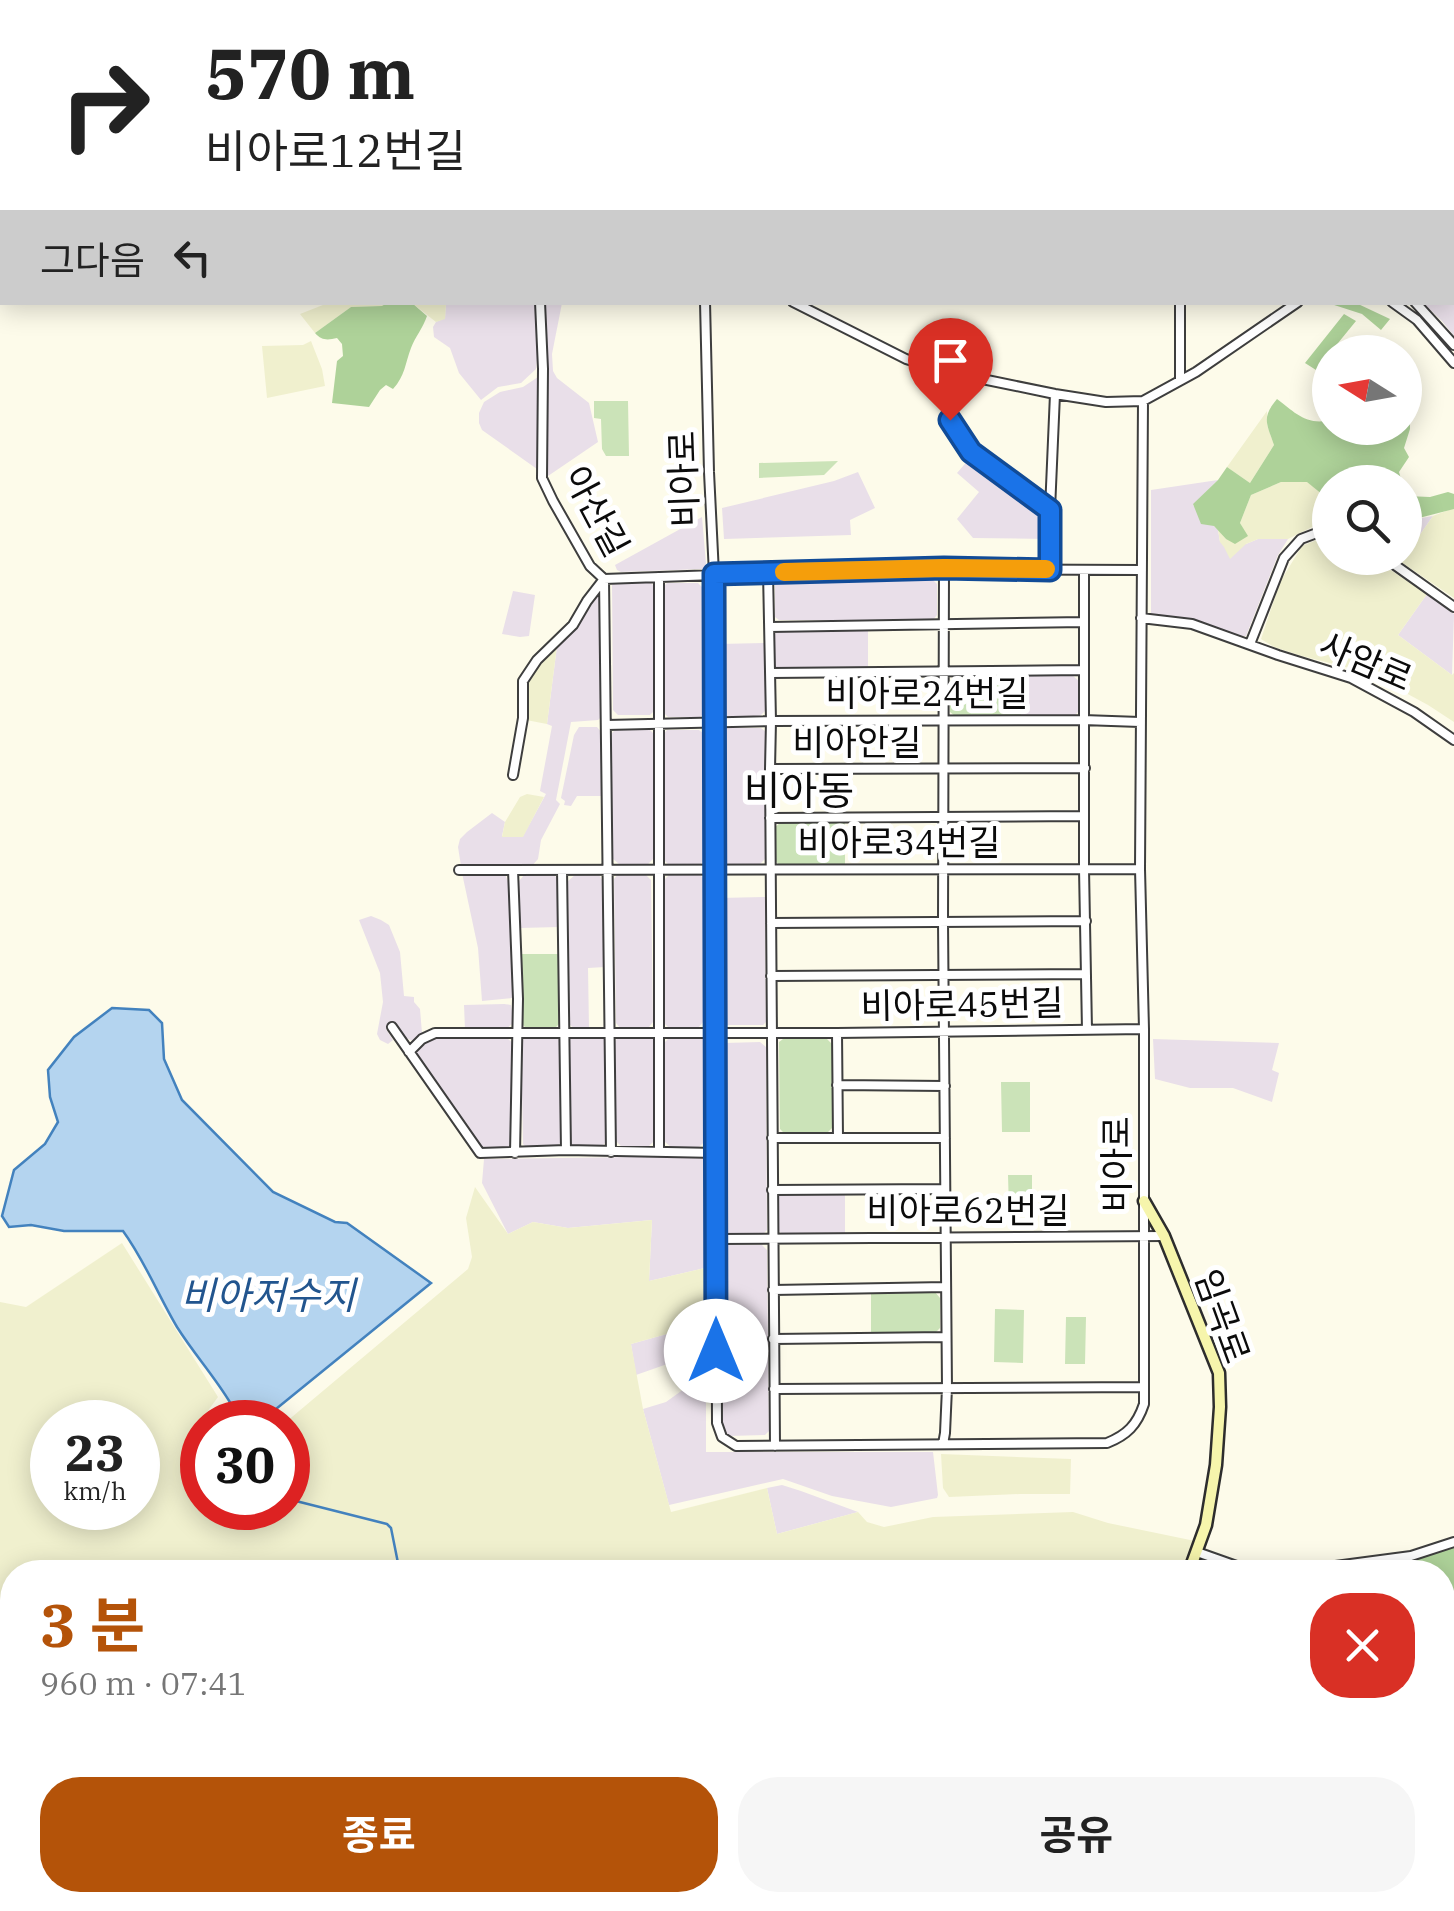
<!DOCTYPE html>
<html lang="ko">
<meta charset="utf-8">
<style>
body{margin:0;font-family:"IBM Plex Serif","Noto Sans KR",serif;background:#f6f6f6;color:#222;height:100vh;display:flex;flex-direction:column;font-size:38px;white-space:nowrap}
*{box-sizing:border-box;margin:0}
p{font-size:32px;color:#767676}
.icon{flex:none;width:55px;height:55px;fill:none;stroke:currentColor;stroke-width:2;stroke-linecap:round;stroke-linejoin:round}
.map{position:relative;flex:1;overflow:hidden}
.sheet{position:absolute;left:0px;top:1560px;width:1455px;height:352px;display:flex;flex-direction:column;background:#fff;border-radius:40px 40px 0 0;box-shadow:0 5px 25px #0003}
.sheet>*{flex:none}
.top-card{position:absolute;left:0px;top:0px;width:1455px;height:305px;box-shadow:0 5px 25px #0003;background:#fff;color:#222;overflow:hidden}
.needle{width:65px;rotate:281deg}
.tools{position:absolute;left:1312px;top:335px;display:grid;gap:20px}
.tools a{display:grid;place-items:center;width:110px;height:110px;border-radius:50%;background:#fff;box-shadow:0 5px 25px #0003;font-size:50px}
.speed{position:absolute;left:30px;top:1400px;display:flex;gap:20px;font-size:50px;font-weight:700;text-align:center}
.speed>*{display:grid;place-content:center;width:130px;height:130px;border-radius:50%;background:#fff;box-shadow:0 5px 25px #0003;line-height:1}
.speed small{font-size:25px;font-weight:400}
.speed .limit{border:15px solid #d22;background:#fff;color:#111}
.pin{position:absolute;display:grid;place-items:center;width:85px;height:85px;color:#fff;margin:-102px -42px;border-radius:50% 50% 50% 0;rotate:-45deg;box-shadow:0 0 10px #0007}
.pin .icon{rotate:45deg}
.me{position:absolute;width:110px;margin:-55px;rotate:0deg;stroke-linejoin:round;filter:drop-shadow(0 0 8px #0008)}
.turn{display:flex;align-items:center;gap:35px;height:210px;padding:0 40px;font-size:45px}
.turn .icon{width:130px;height:130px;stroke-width:2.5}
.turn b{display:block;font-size:70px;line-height:85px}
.then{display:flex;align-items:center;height:95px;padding:0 40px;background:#0003;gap:20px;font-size:38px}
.round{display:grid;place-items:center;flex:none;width:105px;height:105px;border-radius:40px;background:#f6f6f6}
.head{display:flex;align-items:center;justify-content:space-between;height:170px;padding:0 40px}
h1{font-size:60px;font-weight:700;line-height:75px;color:#b45309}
.cta{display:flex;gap:20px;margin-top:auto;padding:20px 40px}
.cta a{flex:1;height:115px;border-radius:40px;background:#b45309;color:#fff;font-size:40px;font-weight:700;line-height:115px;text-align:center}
.cta a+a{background:#f6f6f6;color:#222}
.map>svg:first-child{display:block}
.industrial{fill:#e9dfe9}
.farmland{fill:#f0f0ce;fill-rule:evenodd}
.green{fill:#cbe3b8}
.forest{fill:#aed299}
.water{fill:#b4d4ef;stroke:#4382be;stroke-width:2.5}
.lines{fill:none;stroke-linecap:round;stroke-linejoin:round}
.stream{stroke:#4382be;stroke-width:2.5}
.primary-tunnel{stroke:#d9d7c9;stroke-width:11;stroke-dasharray:11 5.5;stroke-linecap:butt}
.minor-casing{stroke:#3e3e3e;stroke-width:12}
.secondary-casing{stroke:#2d2d2d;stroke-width:15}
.primary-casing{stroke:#1c1c1c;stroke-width:16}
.motorway-casing{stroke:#1c1c1c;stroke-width:18}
.minor{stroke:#fff;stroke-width:8}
.secondary{stroke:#f6f5ac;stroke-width:10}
.primary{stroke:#ead76d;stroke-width:11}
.motorway{stroke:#e5a961;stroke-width:12}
.route-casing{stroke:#114b97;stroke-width:25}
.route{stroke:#1a73e8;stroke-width:18}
.slow{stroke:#f59e0b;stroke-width:18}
.labels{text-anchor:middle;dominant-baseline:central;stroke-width:10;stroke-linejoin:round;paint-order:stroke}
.street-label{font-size:35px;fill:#0b0b0b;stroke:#fff}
.water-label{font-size:38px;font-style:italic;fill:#22558e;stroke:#fff}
.quarter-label{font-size:40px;fill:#0b0b0b;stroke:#fff}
</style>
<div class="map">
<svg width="1454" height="1911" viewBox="0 0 1454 1911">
<rect width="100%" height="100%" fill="#fdfbea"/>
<path class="industrial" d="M 1453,270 L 1454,275 L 1454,336 L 1442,321 L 1423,303 L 1452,302 Z
M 446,303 L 535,303 L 538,352 L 536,369 L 521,383 L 498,387 L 481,400 L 459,373 L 450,348 L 434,337 L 433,327 L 436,322 L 445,318 Z
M 543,303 L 562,303 L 552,354 L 553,371 L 557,378 L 589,403 L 598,442 L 548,476 Z
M 538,377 L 537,469 L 482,430 L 479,423 L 479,413 L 484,402 L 500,392 L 523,387 Z
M 970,458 L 1040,511 L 1046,521 L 1046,539 L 973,538 L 957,519 L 979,492 L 957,473 Z
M 858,472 L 875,508 L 850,520 L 851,535 L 724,539 L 722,508 L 834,481 Z
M 1218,480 L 1193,505 L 1218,530 L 1220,542 L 1246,544 L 1258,539 L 1288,539 L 1278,555 L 1246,636 L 1240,636 L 1181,618 L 1151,615 L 1151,490 Z
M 1433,516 L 1405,556 L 1405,519 L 1411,520 Z
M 702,517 L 706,564 L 703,569 L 621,572 L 617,570 L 615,565 Z
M 648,580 L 653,585 L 654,711 L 650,715 L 618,715 L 613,710 L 612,585 L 617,581 Z
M 779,580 L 933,580 L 937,584 L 937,615 L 933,620 L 779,620 L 775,617 L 775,585 Z
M 667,583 L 698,583 L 703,588 L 704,713 L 700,717 L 668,717 L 663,712 L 662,588 Z
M 600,590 L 603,590 L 603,715 L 598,720 L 571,722 L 556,800 L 560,804 L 541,840 L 538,859 L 531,867 L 461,866 L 458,847 L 460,839 L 467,832 L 492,813 L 505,822 L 502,836 L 523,836 L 546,794 L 540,791 L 552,726 L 547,724 L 557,646 L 575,630 Z
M 513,591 L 535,595 L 529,636 L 520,637 L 502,634 Z
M 1427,594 L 1454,614 L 1452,675 L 1398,635 Z
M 779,630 L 868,630 L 868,670 L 780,670 L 774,666 L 774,635 Z
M 765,643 L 766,710 L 760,716 L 726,716 L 720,710 L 719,644 Z
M 1072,675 L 1080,682 L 1079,711 L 1074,716 L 1021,716 L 1021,676 Z
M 579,727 L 597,727 L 603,734 L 604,796 L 577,796 L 571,806 L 564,805 L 565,801 L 561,798 L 574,735 Z
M 647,727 L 653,733 L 653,859 L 648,864 L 619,864 L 612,858 L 612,733 L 617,728 Z
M 726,728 L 761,728 L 766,732 L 766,858 L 760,864 L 726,864 L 720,858 L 720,734 Z
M 667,730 L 699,730 L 704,734 L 704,860 L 701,864 L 668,864 L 663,859 L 663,735 Z
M 504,872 L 509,884 L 514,995 L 512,998 L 482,1001 L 478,948 L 462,873 Z
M 525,874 L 553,874 L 559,880 L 559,927 L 520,928 L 519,881 Z
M 618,874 L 645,874 L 651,880 L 653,1022 L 649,1027 L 620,1028 L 616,1023 L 614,879 Z
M 575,875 L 599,875 L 604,883 L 605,967 L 588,968 L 589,1028 L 575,1029 L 569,1024 L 568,881 Z
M 669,875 L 700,875 L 704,879 L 705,1020 L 698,1028 L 669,1028 L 663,1022 L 662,882 Z
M 765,897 L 766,1022 L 763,1025 L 726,1025 L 719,1019 L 719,898 Z
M 371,916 L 381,920 L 389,925 L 400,952 L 404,996 L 414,997 L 414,1002 L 420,1009 L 422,1033 L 413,1041 L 404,1037 L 394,1023 L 386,1029 L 393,1040 L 388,1044 L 380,1040 L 377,1034 L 383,1002 L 380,973 L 359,920 Z
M 504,1004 L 511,1005 L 512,1011 L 512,1024 L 506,1029 L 465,1029 L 464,1005 Z
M 604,1036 L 608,1040 L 609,1139 L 602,1146 L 574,1147 L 569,1142 L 568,1041 L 572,1037 Z
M 651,1036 L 655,1040 L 656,1139 L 649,1146 L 621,1146 L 616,1141 L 614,1042 L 619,1037 Z
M 525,1038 L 557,1038 L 561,1042 L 562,1141 L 555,1148 L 527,1148 L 523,1144 L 521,1042 Z
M 669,1038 L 701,1037 L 705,1041 L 706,1140 L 699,1147 L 671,1147 L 665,1142 L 664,1043 Z
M 431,1039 L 508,1039 L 513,1043 L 511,1146 L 507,1149 L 480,1148 L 415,1053 Z
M 1153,1039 L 1279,1043 L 1272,1070 L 1279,1073 L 1272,1102 L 1233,1088 L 1190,1088 L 1155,1079 Z
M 760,1042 L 766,1047 L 767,1230 L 764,1233 L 727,1233 L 721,1227 L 719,1049 L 725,1043 Z
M 703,1156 L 707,1167 L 705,1268 L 649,1281 L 652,1220 L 568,1228 L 533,1222 L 508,1234 L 482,1183 L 484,1159 Z
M 782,1193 L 845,1193 L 845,1235 L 784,1235 L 776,1229 L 776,1199 Z
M 727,1245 L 762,1245 L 767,1250 L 769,1431 L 765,1435 L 729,1436 L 723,1429 L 721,1251 Z
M 706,1323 L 707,1350 L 636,1375 L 631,1344 Z
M 706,1385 L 706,1452 L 933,1452 L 938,1495 L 937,1498 L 891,1507 L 832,1496 L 783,1479 L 669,1505 L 643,1409 L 666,1402 L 684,1389 Z
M 782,1485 L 801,1491 L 858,1512 L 777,1534 L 767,1488 Z
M 1454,1618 L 1454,1911 L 1364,1911 L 1362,1900 L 1442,1900 L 1442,1621 Z
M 1220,1900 L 1289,1900 L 1292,1911 L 1221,1911 Z
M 1298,1900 L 1352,1900 L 1354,1911 L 1300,1911 Z"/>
<path class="farmland" d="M 328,303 L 387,303 L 383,306 L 351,307 L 315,333 L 300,314 Z
M 412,303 L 446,303 L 445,319 L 436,322 Z
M 311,341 L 322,369 L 325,386 L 267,398 L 262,346 L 303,345 Z
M 1267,411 L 1267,425 L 1274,445 L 1250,483 L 1227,467 Z
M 1281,482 L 1308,482 L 1323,495 L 1330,494 L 1330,523 L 1316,525 L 1288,539 L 1258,539 L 1246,544 L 1230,559 L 1224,547 L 1220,542 L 1218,530 L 1226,539 L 1247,536 L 1240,523 L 1251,495 Z
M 1451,509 L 1454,509 L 1454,598 L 1401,562 L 1433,516 Z
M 1327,536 L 1330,536 L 1330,558 L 1372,558 L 1427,594 L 1398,635 L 1452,675 L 1454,673 L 1454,722 L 1428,705 L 1369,673 L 1302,656 L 1274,647 L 1261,639 L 1280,582 L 1302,546 Z
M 557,646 L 547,724 L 526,720 L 526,683 L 540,661 Z
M 527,794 L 544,797 L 523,837 L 502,837 L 505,822 L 520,797 Z
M 475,1187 L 508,1234 L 533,1222 L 568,1228 L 652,1220 L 649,1281 L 705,1268 L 706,1323 L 631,1344 L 643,1409 L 671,1512 L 767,1488 L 777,1534 L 858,1512 L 867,1522 L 884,1527 L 933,1517 L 1073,1512 L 1108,1523 L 1195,1541 L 1185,1572 L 12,1572 L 12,1822 L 0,1828 L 0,1302 L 26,1307 L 122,1243 L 218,1397 L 183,1445 L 202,1475 L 202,1508 L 288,1508 L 286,1422 L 468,1269 L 472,1257 L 466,1218 ZM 52,1422 L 138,1422 L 138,1508 L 52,1508 Z
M 941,1454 L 1071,1459 L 1070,1494 L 1020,1494 L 949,1497 L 943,1488 Z
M 12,1833 L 12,1900 L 1142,1900 L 1144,1911 L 0,1911 L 0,1840 Z"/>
<path class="green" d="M 594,401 L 628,401 L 629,456 L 606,456 L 602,449 L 601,419 L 594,418 Z
M 838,461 L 824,475 L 759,478 L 759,463 Z
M 955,676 L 1021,676 L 1021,716 L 955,716 L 950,712 L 950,681 Z
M 780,823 L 845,823 L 845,865 L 780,866 L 774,859 L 774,828 Z
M 520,954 L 560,954 L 560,1023 L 555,1028 L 527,1029 L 521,1023 Z
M 783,1039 L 827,1039 L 832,1044 L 833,1127 L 827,1133 L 785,1134 L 780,1129 L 779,1042 Z
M 1001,1082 L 1030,1082 L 1030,1132 L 1002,1132 Z
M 1008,1175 L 1032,1175 L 1032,1210 L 1009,1210 Z
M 935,1292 L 940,1298 L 940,1328 L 935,1333 L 871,1334 L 871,1294 Z
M 995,1309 L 1024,1310 L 1023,1363 L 994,1362 Z
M 1066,1317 L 1086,1317 L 1085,1364 L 1065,1364 Z"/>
<path class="forest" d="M 682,0 L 883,0 L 882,2 L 679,2 Z
M 1297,0 L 1454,0 L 1454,95 L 1452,2 L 1298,2 Z
M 387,303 L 412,303 L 427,316 C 423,328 415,337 411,348 C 405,364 405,376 393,389 L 386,385 L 380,390 L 369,407 L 332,403 L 337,361 L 343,356 L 342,344 L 337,338 C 328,340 322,341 315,333 L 351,307 L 382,306 Z
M 1328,303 L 1356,303 L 1390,319 L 1381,330 L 1362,314 Z
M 1344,314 L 1356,321 L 1316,370 L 1305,363 Z
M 1277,399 C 1294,412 1307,426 1330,420 L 1330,428 L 1337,428 L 1341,433 L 1357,431 L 1357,428 L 1405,428 L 1405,417 L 1410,417 L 1410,429 L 1404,448 L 1409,457 L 1399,472 L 1402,482 L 1330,482 L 1330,494 L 1323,495 L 1307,482 L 1281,482 L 1251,495 L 1240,523 L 1248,536 L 1235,544 L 1226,539 L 1214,526 L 1201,524 L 1193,504 L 1218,480 L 1227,467 L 1250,483 L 1274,445 C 1267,424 1261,418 1277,399 Z
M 1448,492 L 1454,494 L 1454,509 L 1411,520 L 1405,519 L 1405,493 L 1406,496 L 1430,497 Z
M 1454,1545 L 1454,1618 L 1443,1621 L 1442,1572 L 1279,1572 L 1334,1568 Z
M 1158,1900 L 1220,1900 L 1221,1911 L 1160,1911 Z"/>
<path class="water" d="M 112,1008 L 149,1010 L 162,1023 L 164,1059 L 182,1100 L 273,1192 L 335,1222 L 347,1223 L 431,1283 L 260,1422 L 227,1422 L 231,1404 C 215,1377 194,1354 177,1327 C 158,1295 145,1261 123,1231 L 64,1231 L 31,1225 L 9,1227 L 2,1216 L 14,1170 L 45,1144 L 58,1122 L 50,1097 L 48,1070 L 74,1037 Z"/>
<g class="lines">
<path class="stream" d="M 288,1499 L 387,1524 L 391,1528 L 399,1568
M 480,1900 L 483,1911"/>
<path class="primary-tunnel" d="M 1452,238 L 1454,240
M 1452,260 L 1454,262"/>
<defs>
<path id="minor" d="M 1135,0 L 1136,2
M 443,2 L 445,0
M 1118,2 L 1120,0
M 0,170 L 2,171
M 540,302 L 543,369 L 542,478 L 553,501 L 590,566 L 604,579
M 705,302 L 709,472 L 714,574 L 717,1423 L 722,1437 L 736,1446 L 1107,1443 C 1127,1435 1137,1425 1144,1404 L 1144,1029 L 1140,869 L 1143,401
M 793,302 L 906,359 L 948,372 L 1055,394 L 1106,402 L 1143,401 L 1196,372 L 1298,302
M 1392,302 L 1417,320 L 1454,363
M 1415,302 L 1454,345
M 948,372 C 942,406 948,425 971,451 L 1050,510
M 1180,380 L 1180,302
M 1385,558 L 1454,607
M 1050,569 L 1050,510 L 1055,394
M 1084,570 L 1084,869 L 1087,1030
M 768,572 L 771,721 L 770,769 L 775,1446
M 659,577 L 659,1152
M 604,579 L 611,1152
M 604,579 L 882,569 L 1142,570
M 1141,618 L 1192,624 L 1278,655 L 1351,678 L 1414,712 L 1454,740
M 770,627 L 1084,622
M 1250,644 L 1284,558 L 1301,539 L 1330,528
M 771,673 L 1084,670
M 607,725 L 771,721 L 1083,720 L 1140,722
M 770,769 L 1085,768
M 513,775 L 523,718 L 523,681 L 537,660 L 573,625 L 587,601 L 604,579
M 770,818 L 1084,816
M 459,870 L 1140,869
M 513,870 L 518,999 L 515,1153
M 562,870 L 566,1150
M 771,923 L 1086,921
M 771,976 L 1086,974
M 392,1027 L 480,1153 L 566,1150 L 717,1153
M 837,1033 L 838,1138
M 409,1052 L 422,1039 L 435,1033 L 837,1033 L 1144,1029
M 837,1085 L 945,1086
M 772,1138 L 945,1138
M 772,1190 L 945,1189
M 716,1239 L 1164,1236
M 773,1290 L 946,1287
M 773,1339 L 946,1337
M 774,1389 L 1144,1387
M 943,1444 L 945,1433 L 947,1388 L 943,922 L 944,568
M 1197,1552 L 1245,1569 L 1290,1572 L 1411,1556 L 1454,1542"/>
<path id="secondary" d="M 1144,1201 L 1164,1236 L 1219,1373 L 1220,1407 L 1216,1465 L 1206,1525 L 1189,1572
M 1148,1900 L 1150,1911"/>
<path id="primary" d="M 1239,0 L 1240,2
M 1251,0 L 1252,2
M 1269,0 L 1270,2
M 1284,0 L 1285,2
M 0,69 L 2,69
M 0,82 L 2,82
M 1452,174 L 1454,174
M 1452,190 L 1454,190"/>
<path id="motorway" d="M 0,6 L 2,6
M 0,19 L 2,19
M 1452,100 L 1454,101
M 1452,110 L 1454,110
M 1452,130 L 1454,131"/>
</defs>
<use href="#minor" class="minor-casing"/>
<use href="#secondary" class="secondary-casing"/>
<use href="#primary" class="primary-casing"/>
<use href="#motorway" class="motorway-casing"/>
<use href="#minor" class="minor"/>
<use href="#secondary" class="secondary"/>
<use href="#primary" class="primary"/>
<use href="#motorway" class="motorway"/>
</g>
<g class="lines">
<defs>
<path id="route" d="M 716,1351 L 714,574 L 944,568 L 1050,570 L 1050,510 L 971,452 L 950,420"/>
</defs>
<use href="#route" class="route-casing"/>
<use href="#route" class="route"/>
<path class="slow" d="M 784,572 L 944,568 L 1046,569"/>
</g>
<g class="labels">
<g class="street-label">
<text transform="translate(683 479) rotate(-92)">비아로</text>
<text transform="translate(597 511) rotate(62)">아산길</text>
<text transform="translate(1366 661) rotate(23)">사암로</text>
<text x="927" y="693">비아로24번길</text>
<text x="857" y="742">비아안길</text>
<text x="899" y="842">비아로34번길</text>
<text transform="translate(962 1004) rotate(-1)">비아로45번길</text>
<text transform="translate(1116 1164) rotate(-90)">비아로</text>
<text x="968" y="1210">비아로62번길</text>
<text transform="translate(1223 1316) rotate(70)">임곡로</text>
</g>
<g class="water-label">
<text x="268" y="1294">비아저수지</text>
</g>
<g class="quarter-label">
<text x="799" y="790">비아동</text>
</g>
</g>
</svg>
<div class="tools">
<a><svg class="needle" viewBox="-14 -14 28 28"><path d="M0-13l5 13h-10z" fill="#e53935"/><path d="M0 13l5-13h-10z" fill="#767676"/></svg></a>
<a><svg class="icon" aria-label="search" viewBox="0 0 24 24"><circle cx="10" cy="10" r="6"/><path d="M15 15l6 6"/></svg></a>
</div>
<div class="speed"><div>23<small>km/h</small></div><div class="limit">30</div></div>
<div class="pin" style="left:950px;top:420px;background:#d93025"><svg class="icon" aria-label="arrive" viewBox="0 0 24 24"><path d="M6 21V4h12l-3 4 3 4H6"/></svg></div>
<svg class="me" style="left:716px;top:1351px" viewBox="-20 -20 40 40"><circle r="19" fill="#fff"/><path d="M0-13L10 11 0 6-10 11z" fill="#1a73e8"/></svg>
<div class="top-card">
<div class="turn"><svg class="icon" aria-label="right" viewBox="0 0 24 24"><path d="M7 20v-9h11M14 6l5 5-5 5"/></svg><div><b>570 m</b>비아로12번길</div></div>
<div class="then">그다음<svg class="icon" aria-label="left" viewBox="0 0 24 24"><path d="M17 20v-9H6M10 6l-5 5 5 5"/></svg></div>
</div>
<section class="sheet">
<div class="head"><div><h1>3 분</h1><p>960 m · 07:41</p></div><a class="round" style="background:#d93025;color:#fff"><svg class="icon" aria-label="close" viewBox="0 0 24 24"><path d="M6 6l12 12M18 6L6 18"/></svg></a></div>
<div class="cta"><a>종료</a><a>공유</a></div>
</section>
</div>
